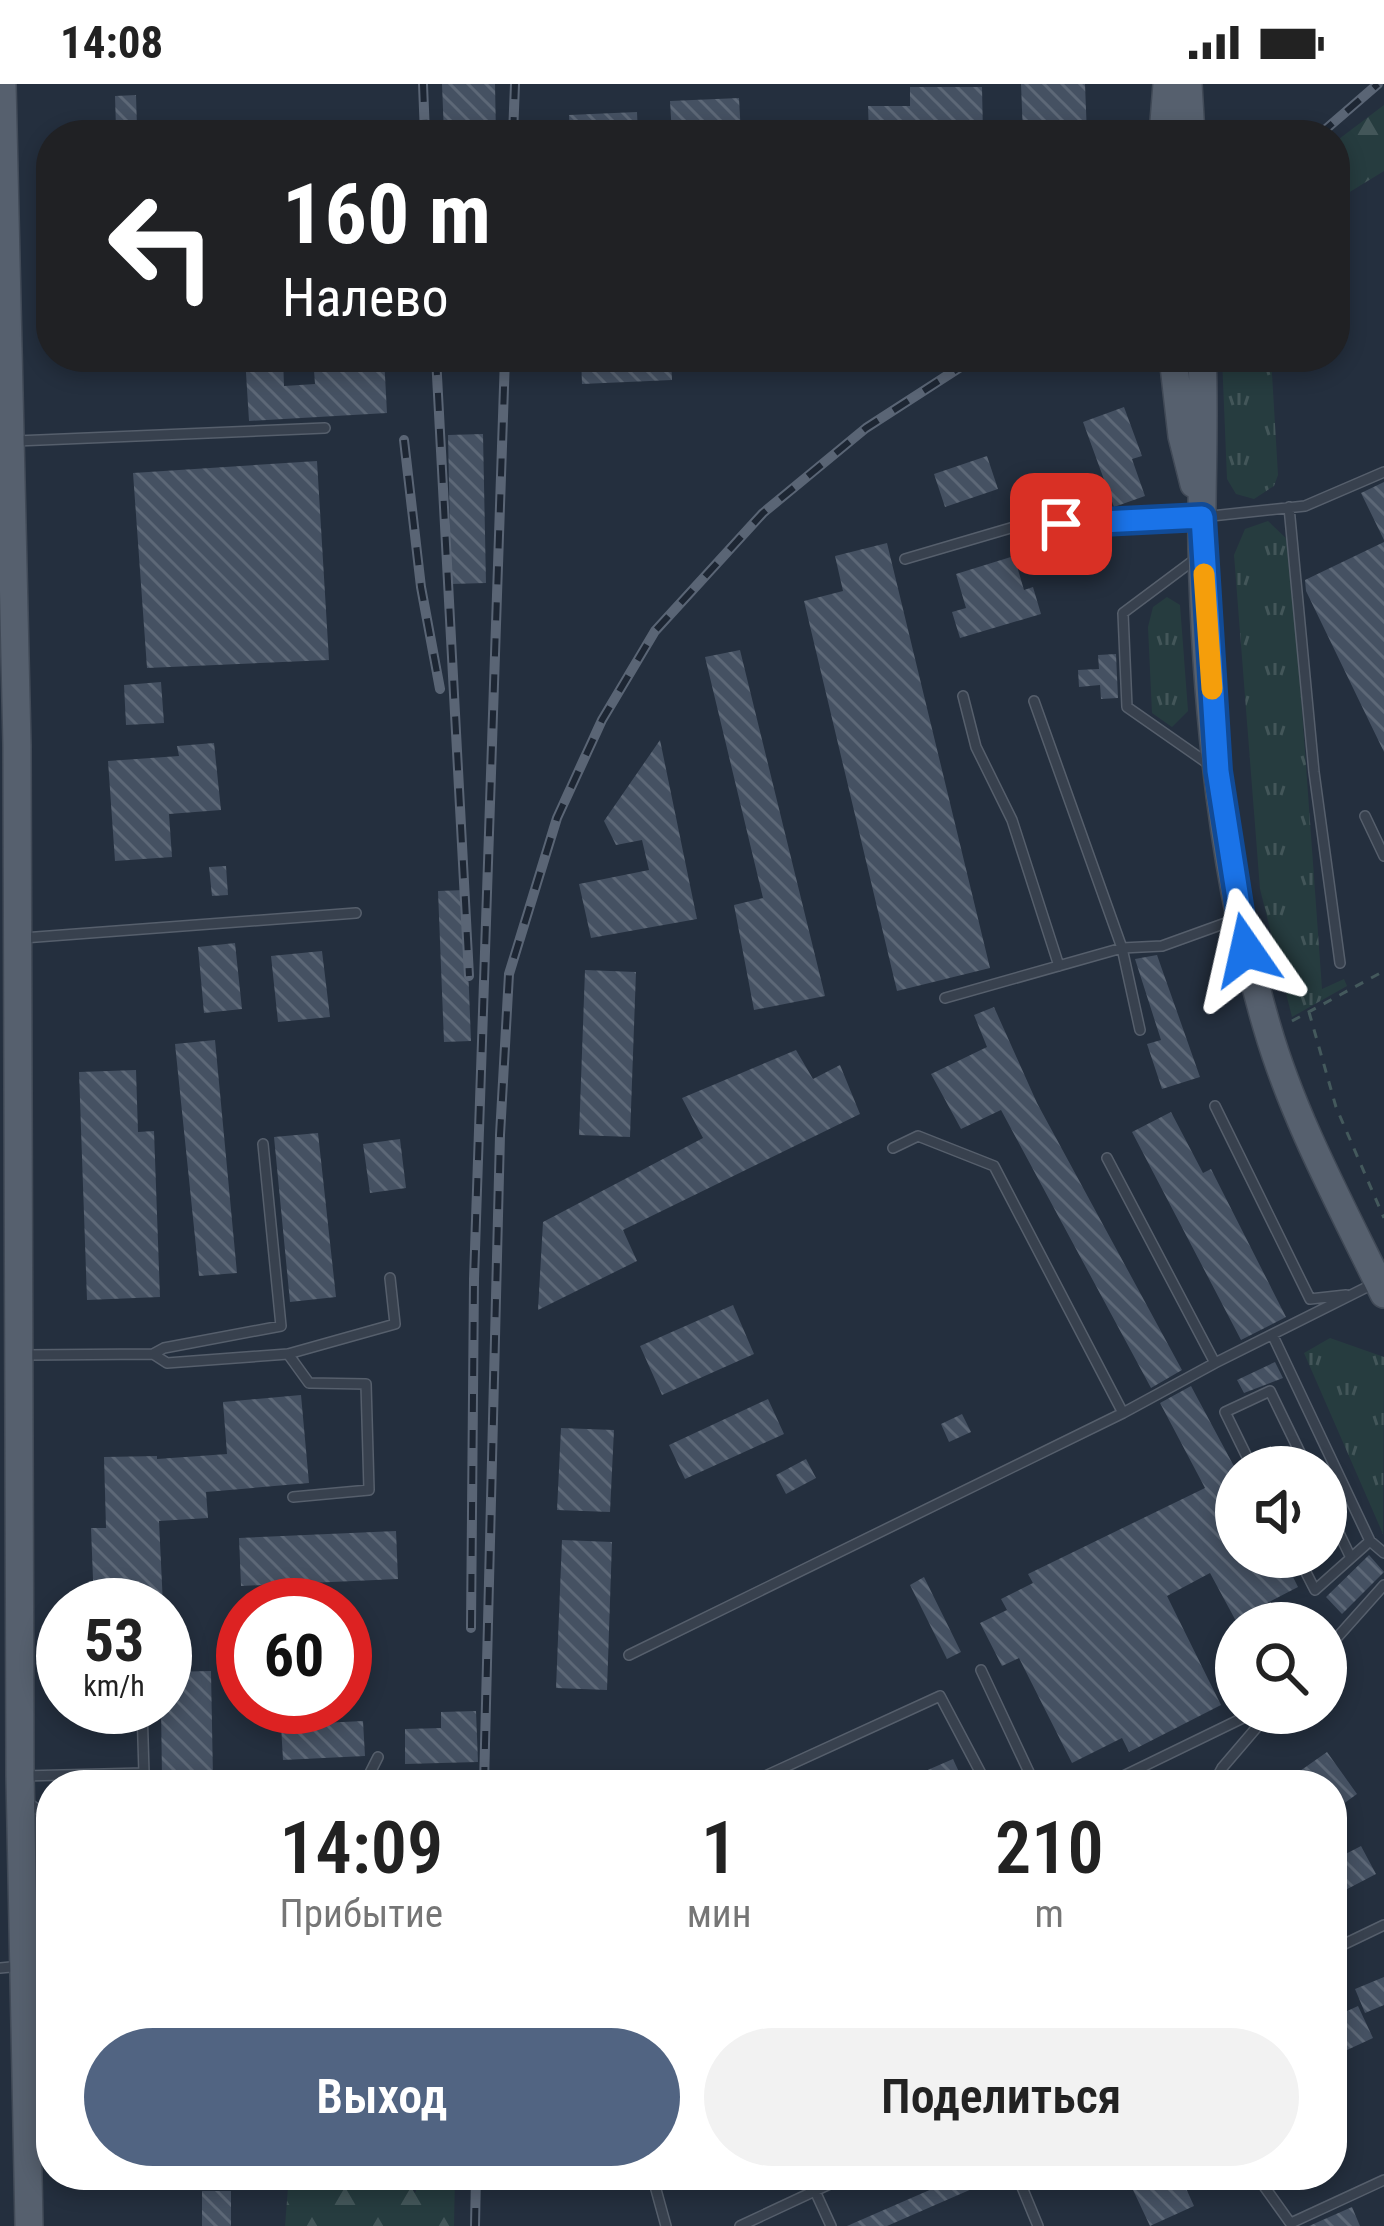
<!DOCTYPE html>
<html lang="ru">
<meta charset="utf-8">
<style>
body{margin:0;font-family:"Roboto Condensed",sans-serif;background:#f2f2f2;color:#222;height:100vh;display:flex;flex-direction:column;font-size:45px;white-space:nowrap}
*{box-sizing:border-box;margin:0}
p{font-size:39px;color:#767676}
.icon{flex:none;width:66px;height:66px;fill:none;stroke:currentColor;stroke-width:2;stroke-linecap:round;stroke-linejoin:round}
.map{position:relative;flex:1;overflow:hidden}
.side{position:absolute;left:36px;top:1686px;width:1311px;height:420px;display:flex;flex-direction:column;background:#fff;border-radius:48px;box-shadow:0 6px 18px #0003}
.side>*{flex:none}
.banner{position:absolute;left:36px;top:36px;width:1314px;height:252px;border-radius:48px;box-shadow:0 6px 18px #0003;background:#202124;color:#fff;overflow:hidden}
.tools{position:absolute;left:1215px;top:1362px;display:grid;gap:24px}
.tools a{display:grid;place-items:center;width:132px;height:132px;border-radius:50%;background:#fff;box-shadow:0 6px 18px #0003;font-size:60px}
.speed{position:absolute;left:36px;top:1494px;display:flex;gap:24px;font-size:60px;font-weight:700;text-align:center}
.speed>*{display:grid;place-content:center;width:156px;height:156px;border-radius:50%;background:#fff;box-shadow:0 6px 18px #0003;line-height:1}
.speed small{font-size:30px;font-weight:400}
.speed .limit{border:18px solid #d22;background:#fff;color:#111}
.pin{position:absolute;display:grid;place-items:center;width:102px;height:102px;color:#fff;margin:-51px;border-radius:24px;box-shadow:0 6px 18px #0006}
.me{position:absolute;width:132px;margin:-66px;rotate:349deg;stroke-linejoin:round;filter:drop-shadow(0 0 9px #0008)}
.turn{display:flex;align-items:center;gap:42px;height:252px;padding:0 48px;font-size:54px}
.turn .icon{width:156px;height:156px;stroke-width:2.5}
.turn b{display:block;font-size:84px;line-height:102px}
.eta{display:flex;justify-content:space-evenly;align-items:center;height:204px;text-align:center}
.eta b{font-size:72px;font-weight:600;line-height:84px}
.action{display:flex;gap:24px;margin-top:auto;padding:24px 48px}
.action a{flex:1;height:138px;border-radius:72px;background:#516482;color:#fff;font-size:48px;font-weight:600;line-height:138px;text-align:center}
.action a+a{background:#f2f2f2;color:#222}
.status{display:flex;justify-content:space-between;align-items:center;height:84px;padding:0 60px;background:#fff;direction:ltr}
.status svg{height:33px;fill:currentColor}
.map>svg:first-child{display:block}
.grass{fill:url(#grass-tufts)}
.forest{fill:url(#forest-firs)}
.building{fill:url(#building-back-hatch)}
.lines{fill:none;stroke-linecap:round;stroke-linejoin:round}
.lane-casing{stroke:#565f6c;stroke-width:12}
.primary-casing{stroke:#414a57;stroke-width:30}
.path{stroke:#44595c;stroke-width:3;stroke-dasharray:9 9;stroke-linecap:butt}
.lane{stroke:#38414e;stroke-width:9}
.primary{stroke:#56606e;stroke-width:27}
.rail-casing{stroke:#5a6575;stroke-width:10}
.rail{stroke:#1d2633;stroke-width:6;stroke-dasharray:18;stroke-linecap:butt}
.route-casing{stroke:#114b97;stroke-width:30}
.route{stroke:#1a73e8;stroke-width:21}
.slow{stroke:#f59e0b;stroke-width:21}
</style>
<div class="status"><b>14:08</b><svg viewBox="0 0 49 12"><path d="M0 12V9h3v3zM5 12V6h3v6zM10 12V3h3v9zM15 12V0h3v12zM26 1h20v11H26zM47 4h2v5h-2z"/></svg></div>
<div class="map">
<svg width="1384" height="2142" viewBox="0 0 1384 2142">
<defs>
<pattern id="grass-tufts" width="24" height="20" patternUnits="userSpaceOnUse" patternTransform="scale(3)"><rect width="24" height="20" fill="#263c3f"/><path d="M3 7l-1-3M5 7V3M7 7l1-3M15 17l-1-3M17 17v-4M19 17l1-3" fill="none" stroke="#435659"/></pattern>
<pattern id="forest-firs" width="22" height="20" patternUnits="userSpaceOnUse" patternTransform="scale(3)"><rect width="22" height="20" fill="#263c3f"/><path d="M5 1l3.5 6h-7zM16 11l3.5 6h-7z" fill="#435659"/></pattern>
<pattern id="building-back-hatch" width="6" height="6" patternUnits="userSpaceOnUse" patternTransform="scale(3)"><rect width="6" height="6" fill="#455162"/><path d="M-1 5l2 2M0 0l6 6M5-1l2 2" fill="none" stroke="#5d6877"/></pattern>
</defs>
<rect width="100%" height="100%" fill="#242f3e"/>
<path class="grass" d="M 1222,273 L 1271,273 L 1278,391 L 1274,402 L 1254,415 L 1236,410 L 1227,395 Z
M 1268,437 L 1290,458 L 1322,905 L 1344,895 L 1347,902 L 1292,933 L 1260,805 L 1234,471 L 1245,445 Z
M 1167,513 L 1180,521 L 1188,627 L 1172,643 L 1152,629 L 1148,543 L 1153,523 Z
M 1330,1254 L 1384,1273 L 1383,1450 L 1304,1269 Z"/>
<path class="forest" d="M 1384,21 L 1384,87 L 1335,117 L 1335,58 Z
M 289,2091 L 403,2091 L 415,2109 L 422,2091 L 455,2091 L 454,2142 L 285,2142 Z"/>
<path class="building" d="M 442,0 L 495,0 L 496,51 L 444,51 Z
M 1021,0 L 1085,0 L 1087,51 L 1023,51 Z
M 910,3 L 982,3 L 983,51 L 869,51 L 868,22 L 910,22 Z
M 136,11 L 137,44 L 116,45 L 115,12 Z
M 739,14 L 741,51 L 672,51 L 670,17 Z
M 637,28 L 638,51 L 570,51 L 569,31 Z
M 245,273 L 283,273 L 284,302 L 315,300 L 313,273 L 384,273 L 387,329 L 249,337 Z
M 581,273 L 671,273 L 672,296 L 582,300 Z
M 1124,323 L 1142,372 L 1132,375 L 1145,412 L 1114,423 L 1083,338 Z
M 483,350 L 486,499 L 451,500 L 448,351 Z
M 987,372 L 998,405 L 945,423 L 934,390 Z
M 317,377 L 329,576 L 147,584 L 133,389 Z
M 1384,398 L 1384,456 L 1361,409 Z
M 1384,458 L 1384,668 L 1306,507 L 1305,496 Z
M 887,459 L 990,884 L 897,907 L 804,517 L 843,507 L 835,472 Z
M 1014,472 L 1024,506 L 1033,503 L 1041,530 L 960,554 L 952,528 L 966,524 L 956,490 Z
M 740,566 L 825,912 L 754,926 L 734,821 L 763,814 L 705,573 Z
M 1116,570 L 1118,614 L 1101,615 L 1100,601 L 1079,603 L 1078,586 L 1099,585 L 1098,571 Z
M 161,598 L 164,639 L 126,641 L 124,601 Z
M 660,656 L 697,835 L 591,854 L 579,800 L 649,786 L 642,756 L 616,761 L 604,737 Z
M 214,659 L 221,726 L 169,730 L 172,773 L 115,777 L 108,677 L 179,672 L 177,662 Z
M 226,782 L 228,811 L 212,812 L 209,783 Z
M 465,806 L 471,957 L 444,958 L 438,807 Z
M 235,859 L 242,925 L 204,929 L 198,863 Z
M 322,867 L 330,933 L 278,938 L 271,872 Z
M 1157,871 L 1200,993 L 1162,1005 L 1147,960 L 1161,956 L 1135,875 Z
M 585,886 L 636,888 L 630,1053 L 579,1051 Z
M 994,923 L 1037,1019 L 1182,1286 L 1151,1304 L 1001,1026 L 961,1045 L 931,990 L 987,963 L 974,931 Z
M 215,956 L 237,1189 L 199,1192 L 175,960 Z
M 796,966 L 813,995 L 840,981 L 860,1030 L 623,1146 L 637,1177 L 538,1226 L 543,1138 L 703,1054 L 682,1014 Z
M 136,986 L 138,1048 L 154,1047 L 160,1213 L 87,1216 L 79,988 Z
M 1171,1028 L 1203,1089 L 1211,1085 L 1286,1233 L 1241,1256 L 1132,1048 Z
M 318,1049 L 336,1213 L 290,1218 L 274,1053 Z
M 400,1055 L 406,1104 L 370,1109 L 363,1060 Z
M 733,1221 L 754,1270 L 662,1311 L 640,1262 Z
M 1275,1278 L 1283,1294 L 1244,1309 L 1237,1296 Z
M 1191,1302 L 1236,1386 L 1236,1473 L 1283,1473 L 1298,1503 L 1265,1520 L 1275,1539 L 1237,1539 L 1210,1489 L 1167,1512 L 1221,1621 L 1129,1668 L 1122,1654 L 1072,1679 L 1019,1574 L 1002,1582 L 980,1539 L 1007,1526 L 1001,1515 L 1033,1499 L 1028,1490 L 1205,1404 L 1160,1319 Z
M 301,1311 L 309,1399 L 206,1408 L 208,1434 L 159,1437 L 163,1521 L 94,1521 L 91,1444 L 106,1444 L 104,1373 L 157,1372 L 157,1375 L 227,1370 L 223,1318 Z
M 768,1315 L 784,1350 L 685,1395 L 669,1361 Z
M 962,1330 L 971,1348 L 949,1358 L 941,1340 Z
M 561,1344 L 614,1346 L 610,1428 L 557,1426 Z
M 806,1375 L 816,1394 L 786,1410 L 776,1391 Z
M 396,1447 L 398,1495 L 241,1502 L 239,1454 Z
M 562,1456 L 612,1458 L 607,1606 L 556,1604 Z
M 1369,1471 L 1384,1488 L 1342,1530 L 1326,1513 Z
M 924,1493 L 961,1568 L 947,1575 L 910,1501 Z
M 211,1587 L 213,1694 L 162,1695 L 161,1623 L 165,1623 L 165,1588 Z
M 476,1627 L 478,1678 L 405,1680 L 405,1645 L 441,1644 L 441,1628 Z
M 363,1637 L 365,1672 L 283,1676 L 281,1641 Z
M 1327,1668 L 1357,1710 L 1332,1728 L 1332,1701 L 1280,1701 Z
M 953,1675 L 965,1701 L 893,1701 Z
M 1361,1762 L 1376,1790 L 1332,1813 L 1332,1777 Z
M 1384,1893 L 1384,1921 L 1365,1929 L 1355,1905 Z
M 1358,1922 L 1373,1954 L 1332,1973 L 1332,1934 Z
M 964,2091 L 1004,2091 L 887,2142 L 847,2142 Z
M 1126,2091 L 1180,2091 L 1194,2122 L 1150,2142 Z
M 202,2107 L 231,2107 L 231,2142 L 202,2142 Z
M 1352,2123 L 1360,2142 L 1309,2142 Z"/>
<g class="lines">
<defs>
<path id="lane" d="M 16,357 L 325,344
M 1289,423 L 1314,688 L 1340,879
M 1198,473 L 1123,529 L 1127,623 L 1210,681
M 905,475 L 1014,443 L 1202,433 L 1305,422 L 1384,388
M 963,612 L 976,663 L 1012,736 L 1059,882
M 1034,617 L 1122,864 L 1140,946
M 1365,732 L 1384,772
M 23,854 L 356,829
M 945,914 L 1122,864 L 1162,862 L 1234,836
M 1215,1022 L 1310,1215 L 1346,1211
M 893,1064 L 918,1052 L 994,1082 L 1123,1329 L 1215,1279
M 1107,1074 L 1215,1279 L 1373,1200
M 1273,1252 L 1370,1457 L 1384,1469
M 153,1270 L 167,1279 L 288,1270 L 395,1240 L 390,1194
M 288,1270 L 309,1299 L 366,1300 L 369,1406 L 293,1413
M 25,1271 L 153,1270 L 164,1264 L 281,1242 L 263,1060
M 1252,1383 L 1225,1328 L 1270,1307 L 1307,1383
M 1326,1422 L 1351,1474
M 1298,1473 L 1315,1506 L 1370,1457
M 1326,1566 L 1384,1501
M 629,1571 L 1123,1329
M 981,1586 L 1035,1701
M 23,1692 L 144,1689 L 142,1623
M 761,1694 L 940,1612 L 986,1699 L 992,1701
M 364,1701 L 378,1673
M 1105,1701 L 1253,1629
M 1213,1701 L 1222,1684 L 1269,1629
M 25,1717 L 51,1734
M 1332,1866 L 1384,1841
M 0,1884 L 21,1882
M 27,1930 L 51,1930
M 652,2091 L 666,2142
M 1017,2091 L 1038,2142
M 1256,2091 L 1291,2140
M 815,2107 L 831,2142
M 1291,2139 L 1384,2096
M 740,2142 L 849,2091"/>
<path id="primary" d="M 2,0 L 17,661 L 20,1692 L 29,2142
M 1188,0 L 1191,51
M 1163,51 L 1167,0
M 1173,273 L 1182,352 L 1194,400
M 1202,273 C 1205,337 1201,401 1202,465 C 1206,623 1222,791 1267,943 C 1294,1036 1342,1123 1384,1210"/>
</defs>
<use href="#lane" class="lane-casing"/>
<use href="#primary" class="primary-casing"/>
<path class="path" d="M 1309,928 L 1336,1023 L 1384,1134
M 1292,937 L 1384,887"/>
<use href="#lane" class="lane"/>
<use href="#primary" class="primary"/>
<defs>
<path id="rail" d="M 423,0 L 425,51
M 513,51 L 515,0
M 1319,51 L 1378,0
M 436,273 L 469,892
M 404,356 L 421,503 L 440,605
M 471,1544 L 474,1195 L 505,273
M 484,1701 L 500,1051 L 509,890 L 557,734 L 602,636 L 655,547 L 763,429 L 866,344 L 976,273
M 475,2142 L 476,2091"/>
</defs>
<use href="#rail" class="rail-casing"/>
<use href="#rail" class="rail"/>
</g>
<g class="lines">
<defs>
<path id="route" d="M 1061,440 L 1202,433 L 1218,687 L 1246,866"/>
</defs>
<use href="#route" class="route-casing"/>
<use href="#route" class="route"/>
<path class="slow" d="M 1204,490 L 1212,605"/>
</g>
</svg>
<div class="tools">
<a><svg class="icon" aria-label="sound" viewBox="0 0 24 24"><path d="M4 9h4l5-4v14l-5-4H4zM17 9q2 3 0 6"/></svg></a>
<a><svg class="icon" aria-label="search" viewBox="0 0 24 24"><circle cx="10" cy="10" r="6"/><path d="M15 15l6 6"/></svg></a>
</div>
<div class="speed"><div>53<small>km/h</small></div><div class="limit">60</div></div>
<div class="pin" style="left:1061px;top:440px;background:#d93025"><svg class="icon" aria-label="arrive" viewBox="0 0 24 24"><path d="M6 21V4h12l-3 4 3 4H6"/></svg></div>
<svg class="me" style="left:1246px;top:866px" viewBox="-20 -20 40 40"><path d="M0-17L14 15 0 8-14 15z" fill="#1a73e8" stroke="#fff" stroke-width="4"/></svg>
<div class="banner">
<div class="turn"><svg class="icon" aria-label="left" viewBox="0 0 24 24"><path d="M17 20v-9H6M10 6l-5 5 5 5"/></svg><div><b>160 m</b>Налево</div></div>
</div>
<section class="side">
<div class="eta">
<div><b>14:09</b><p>Прибытие</p></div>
<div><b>1</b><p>мин</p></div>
<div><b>210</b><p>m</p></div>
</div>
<div class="action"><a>Выход</a><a>Поделиться</a></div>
</section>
</div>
